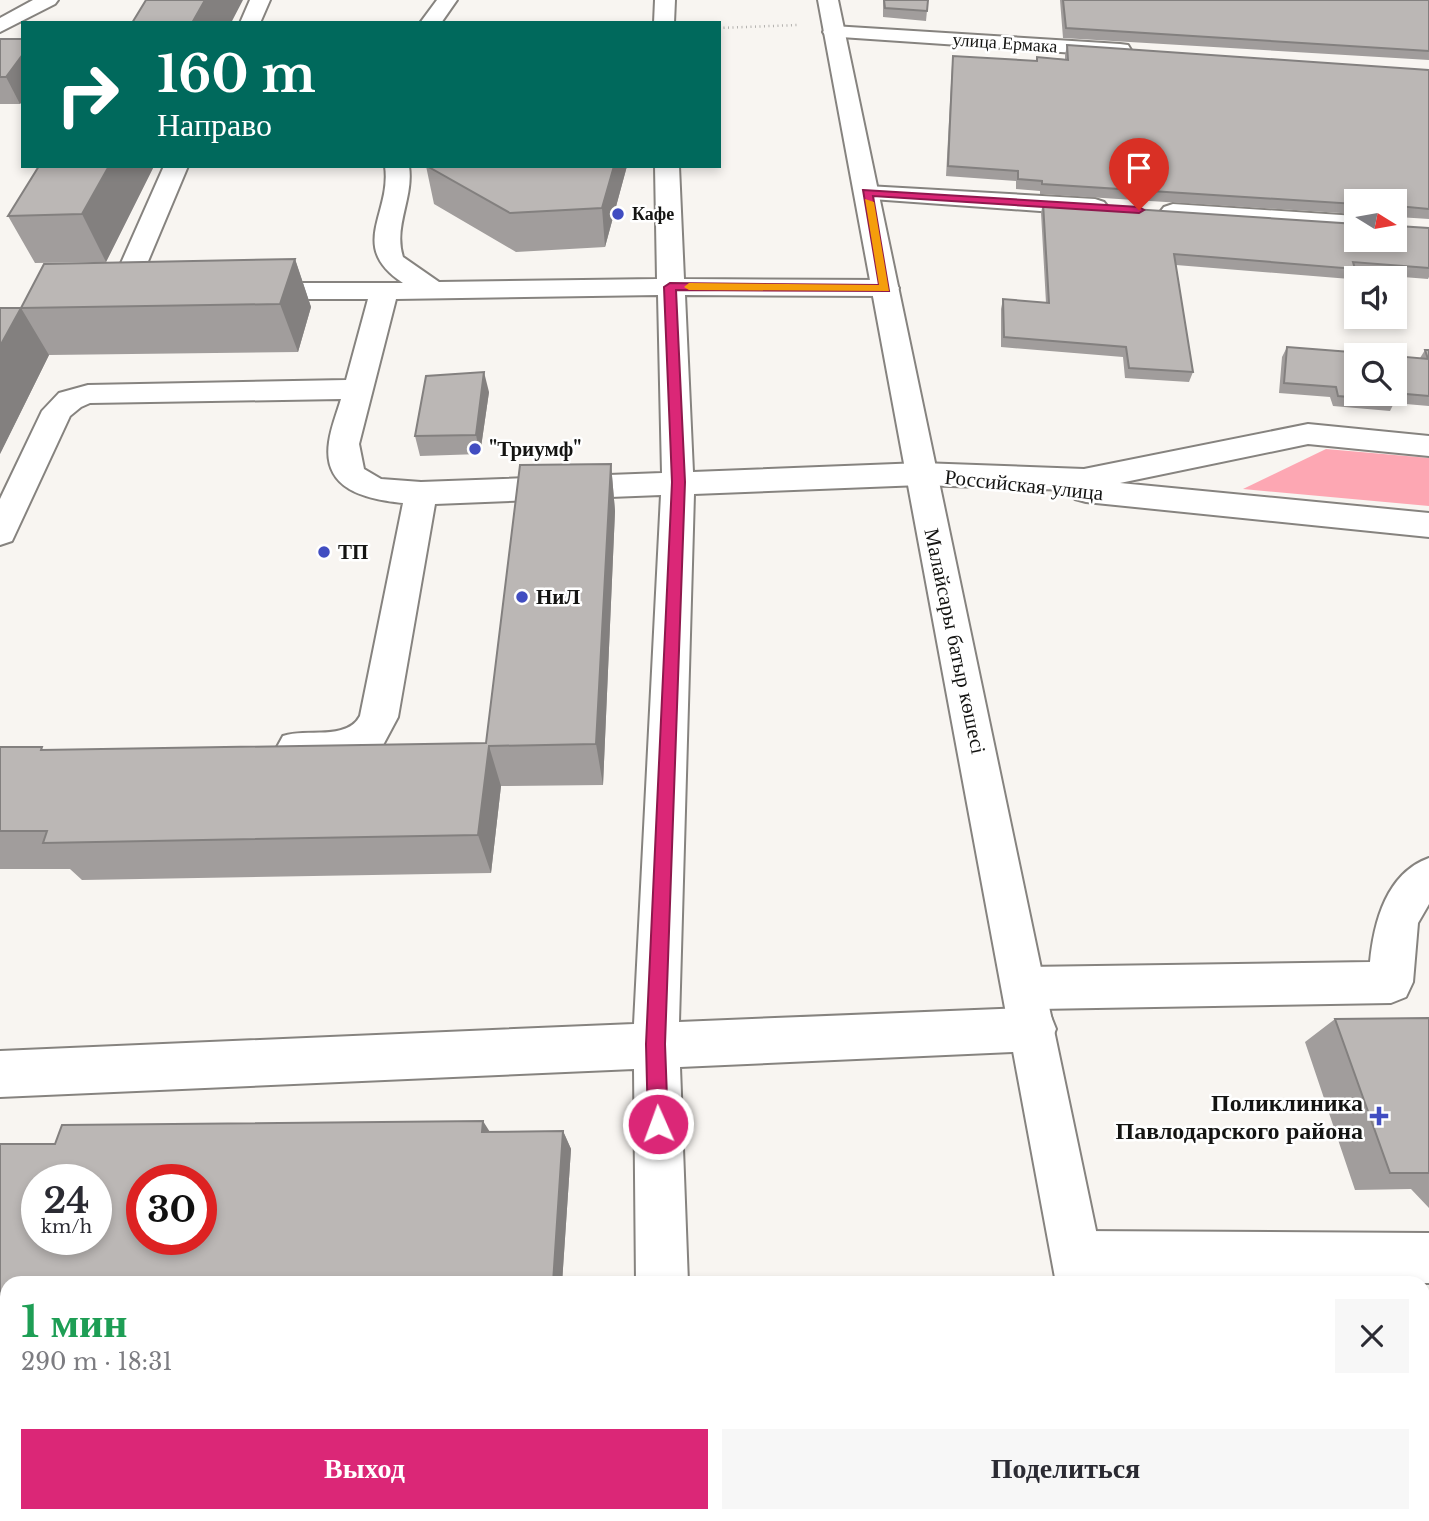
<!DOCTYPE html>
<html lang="ru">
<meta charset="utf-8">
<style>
body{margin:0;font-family:"Libre Baskerville",serif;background:#f7f7f7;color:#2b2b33;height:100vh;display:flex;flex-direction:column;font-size:26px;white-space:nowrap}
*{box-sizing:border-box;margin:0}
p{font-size:23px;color:#7c7c81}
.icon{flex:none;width:38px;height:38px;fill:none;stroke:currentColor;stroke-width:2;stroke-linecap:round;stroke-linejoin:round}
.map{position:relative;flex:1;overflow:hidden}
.details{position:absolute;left:0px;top:1276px;width:1430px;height:247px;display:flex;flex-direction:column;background:#fff;border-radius:21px 21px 0 0;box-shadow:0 4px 10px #0003}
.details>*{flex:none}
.guide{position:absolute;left:21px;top:21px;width:700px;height:147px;border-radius:0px;box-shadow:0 4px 10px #0003;background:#00695c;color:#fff;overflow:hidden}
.needle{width:46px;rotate:101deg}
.fabs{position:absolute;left:1344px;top:189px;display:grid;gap:14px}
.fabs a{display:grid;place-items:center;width:63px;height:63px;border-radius:0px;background:#fff;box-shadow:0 4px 10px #0003;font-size:35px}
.speed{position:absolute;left:21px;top:1164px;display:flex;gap:14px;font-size:35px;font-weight:700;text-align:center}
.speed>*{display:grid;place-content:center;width:91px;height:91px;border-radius:50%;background:#fff;box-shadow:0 4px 10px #0003;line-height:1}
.speed small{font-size:18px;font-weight:400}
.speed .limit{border:10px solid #d22;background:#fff;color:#111}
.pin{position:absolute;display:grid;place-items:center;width:60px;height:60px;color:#fff;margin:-72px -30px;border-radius:50% 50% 50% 0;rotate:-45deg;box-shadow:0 0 7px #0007}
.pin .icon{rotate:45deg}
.me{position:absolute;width:77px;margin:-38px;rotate:358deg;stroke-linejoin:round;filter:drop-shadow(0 0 5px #0008)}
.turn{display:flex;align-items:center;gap:24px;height:147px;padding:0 21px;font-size:32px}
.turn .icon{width:91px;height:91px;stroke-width:2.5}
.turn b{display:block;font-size:49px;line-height:60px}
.round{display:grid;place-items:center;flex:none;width:74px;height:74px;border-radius:0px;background:#f7f7f7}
.headline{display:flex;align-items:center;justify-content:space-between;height:119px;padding:0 21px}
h1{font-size:42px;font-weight:700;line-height:52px;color:#1e9e55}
.cta{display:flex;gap:14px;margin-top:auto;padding:14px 21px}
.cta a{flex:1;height:80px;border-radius:0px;background:#db2777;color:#fff;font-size:28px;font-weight:700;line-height:80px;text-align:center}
.cta a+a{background:#f7f7f7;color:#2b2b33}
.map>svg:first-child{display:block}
.green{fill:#fda7b3}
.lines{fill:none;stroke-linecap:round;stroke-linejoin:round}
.minor-casing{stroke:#86837f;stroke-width:4}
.major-casing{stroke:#86837f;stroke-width:4}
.path{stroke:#b3b1ae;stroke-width:2.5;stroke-dasharray:1 3.5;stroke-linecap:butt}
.minor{fill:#fff;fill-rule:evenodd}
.major{fill:#fff;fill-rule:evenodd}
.wall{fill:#a19d9c}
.shaded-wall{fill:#83807f}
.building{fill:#bbb7b5;stroke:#83807f;stroke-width:2;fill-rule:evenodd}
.route{fill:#db2777;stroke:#8e194d;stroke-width:2}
.slow{fill:#f59e0b}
.poi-dot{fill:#414dc1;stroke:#fff;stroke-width:2.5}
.labels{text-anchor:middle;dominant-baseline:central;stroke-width:5;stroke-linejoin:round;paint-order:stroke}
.far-street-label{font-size:18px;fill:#141412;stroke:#fff}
.far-poi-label{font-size:18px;font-weight:bold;fill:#141412;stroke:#fff;text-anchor:start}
.poi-label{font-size:21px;font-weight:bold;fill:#141412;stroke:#fff;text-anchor:start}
.street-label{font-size:21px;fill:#141412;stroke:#fff}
.near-poi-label{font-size:24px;font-weight:bold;fill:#141412;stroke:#fff;text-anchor:end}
</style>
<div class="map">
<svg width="1429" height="1521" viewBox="0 0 1429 1521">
<rect width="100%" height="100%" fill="#f8f5f1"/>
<path class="green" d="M 1326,449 L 1429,458 L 1429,506 L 1243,489 Z"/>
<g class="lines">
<defs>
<path id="minor" d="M 33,0 L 58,0 L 55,4 L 0,32 L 0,18 Z
M 250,0 L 270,0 L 260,23 L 240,23 Z
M 437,0 L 457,0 L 441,23 L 420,23 Z
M 655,0 L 675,0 L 674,23 L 654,23 Z
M 833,26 L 1120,44 L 1128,45 L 1131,50 L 1128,55 L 1120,56 L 826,36 L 823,32 L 826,28 Z
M 164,166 L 188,166 L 141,278 L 168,285 L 172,291 L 168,297 L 158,299 L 124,293 L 114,279 Z
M 385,166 L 409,166 C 414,198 393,226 403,257 L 439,282 L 657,279 L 655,166 L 679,166 L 684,279 L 885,280 L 895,282 L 899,288 L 895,294 L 885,296 L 685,295 L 693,472 L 921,463 L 1084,469 L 1308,424 L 1429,436 L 1429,456 L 1308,444 L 1120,483 L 1429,513 L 1429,537 L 1086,502 L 1075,499 L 1070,490 L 921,485 L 694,494 L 679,1022 L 1023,1008 L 1010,1003 L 1004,988 L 1010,973 L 1026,967 L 1370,962 C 1374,921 1387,873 1429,858 L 1429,904 L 1418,923 L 1413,982 L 1406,997 L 1391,1003 L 1038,1009 L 1050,1014 L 1056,1029 L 1050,1044 L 1034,1051 L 680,1067 L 688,1283 L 636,1283 L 634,1069 L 0,1097 L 0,1051 L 634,1024 L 661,495 L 435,504 L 398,717 L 382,747 C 351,761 316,770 283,758 L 277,747 L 283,736 C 306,728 347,741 360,716 L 403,503 C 366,499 322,490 329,442 C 331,427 337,413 341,399 L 90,403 L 81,407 L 70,416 L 12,541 L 0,545 L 0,499 L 42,411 L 59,393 L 88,385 L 346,380 L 368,299 L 253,299 L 243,297 L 239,291 L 243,285 L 253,283 L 403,283 C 347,246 392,214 385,166 ZM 658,295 L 662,473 L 421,482 L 381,479 L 364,469 L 359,444 L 396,299 Z
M 867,186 L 1095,199 L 1104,202 L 1108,207 L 1104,212 L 1095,215 L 858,198 L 855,193 L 858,188 Z
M 1173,204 L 1356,216 L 1356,232 L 1164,217 L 1160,212 L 1164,207 Z
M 1077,1231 L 1429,1233 L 1429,1283 L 1077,1281 L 1059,1274 L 1052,1256 L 1059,1238 Z
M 0,1391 L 7,1392 L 7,1446 L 0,1445 Z
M 147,1516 L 203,1516 L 201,1521 L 145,1521 Z
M 638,1516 L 694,1516 L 694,1521 L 638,1521 Z"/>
<path id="major" d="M 818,0 L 838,0 L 1107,1283 L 1056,1283 Z
M 1099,1516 L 1155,1516 L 1156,1521 L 1100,1521 Z"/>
</defs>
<use href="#minor" class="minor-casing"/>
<use href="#major" class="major-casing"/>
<path class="path" d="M 719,28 L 798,25"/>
<use href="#minor" class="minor"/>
<use href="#major" class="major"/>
</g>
<path class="wall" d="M 883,0 L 928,0 L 926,21 L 883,17 Z
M 1060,0 L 1429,0 L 1429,60 L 1063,38 Z
M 0,39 L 23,39 L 23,100 L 20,104 L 0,104 Z
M 1067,45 L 1429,70 L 1429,219 L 1398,217 L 1398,226 L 1429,228 L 1429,277 L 1428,279 L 1353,273 L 1350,279 L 1176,265 L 1193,372 L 1189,382 L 1125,378 L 1123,357 L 1001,347 L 1001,309 L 1003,299 L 1046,303 L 1041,213 L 1043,203 L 1356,240 L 1395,201 L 1356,201 L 1356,214 L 1040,194 L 1040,191 L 1016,189 L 1016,181 L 946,176 L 952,65 L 953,56 L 1036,61 L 1037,57 L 1065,59 L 1065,55 Z
M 154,166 L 106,262 L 35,263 L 8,216 Z
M 426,166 L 627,166 L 605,247 L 516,252 L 434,204 Z
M 295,259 L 311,307 L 298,352 L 49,355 L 0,454 L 21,308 Z
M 1287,347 L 1356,394 L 1395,394 L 1395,356 L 1420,358 L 1425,350 L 1429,350 L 1429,406 L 1394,403 L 1390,411 L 1333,406 L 1330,397 L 1279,393 L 1282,357 Z
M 489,392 L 480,454 L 420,456 L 415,436 Z
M 611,464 L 615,511 L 603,785 L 501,786 L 491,873 L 82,880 L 70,869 L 0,869 L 0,747 L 45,750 L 486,743 Z
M 1429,1018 L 1429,1208 L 1411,1189 L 1355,1190 L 1305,1042 L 1335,1019 Z
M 563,1131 L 571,1149 L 562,1283 L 7,1283 L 7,1323 L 0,1323 L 0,1144 L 55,1144 L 490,1132 Z"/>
<path class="shaded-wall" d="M 205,0 L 243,0 L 231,23 L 192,23 Z
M 23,54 L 23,100 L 20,104 L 6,77 Z
M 109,166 L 154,166 L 106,262 L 82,214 Z
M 614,166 L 627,166 L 605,247 L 602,208 Z
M 295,259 L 311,307 L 298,352 L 280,304 Z
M 21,308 L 49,355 L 0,454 L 0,346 Z
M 484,372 L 489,392 L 480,454 L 476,435 Z
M 611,464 L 615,511 L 603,785 L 596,744 Z
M 489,746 L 501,786 L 491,873 L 478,835 Z
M 483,1121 L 495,1140 L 482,1132 Z
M 563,1131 L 571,1149 L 562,1283 L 553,1283 Z"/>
<path class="building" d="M 146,0 L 205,0 L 192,23 L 132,23 Z
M 884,0 L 928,0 L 927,11 L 885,8 Z
M 1063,0 L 1429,0 L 1429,51 L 1066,28 Z
M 0,39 L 23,39 L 23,54 L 6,77 L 0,77 Z
M 1067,45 L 1429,70 L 1429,209 L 1398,206 L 1398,226 L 1429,228 L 1429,268 L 1353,262 L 1355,269 L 1174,254 L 1193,372 L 1129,368 L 1126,347 L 1004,337 L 1003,299 L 1049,303 L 1043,203 L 1356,224 L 1356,240 L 1395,240 L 1395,201 L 1356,201 L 1356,204 L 1042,184 L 1042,181 L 1018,179 L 1018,171 L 948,166 L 953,56 L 1037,61 L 1037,57 L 1068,60 Z
M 39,166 L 109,166 L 82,214 L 8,216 Z
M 427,166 L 614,166 L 602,208 L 510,213 Z
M 295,259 L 280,304 L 21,308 L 44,264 Z
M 0,308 L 21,308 L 0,346 Z
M 1287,347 L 1389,355 L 1356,355 L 1356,394 L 1393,394 L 1396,401 L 1338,396 L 1336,387 L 1284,383 Z
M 1425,350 L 1429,350 L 1429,396 L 1395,393 L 1395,356 L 1428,359 Z
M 484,372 L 476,435 L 415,436 L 426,376 Z
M 611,464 L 596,744 L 489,746 L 478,835 L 43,843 L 47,831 L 0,831 L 0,747 L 42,747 L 41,750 L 486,743 L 520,465 Z
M 1429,1018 L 1429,1173 L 1390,1173 L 1335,1019 Z
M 483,1121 L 482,1132 L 563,1131 L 553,1283 L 465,1283 L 465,1280 L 332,1283 L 7,1283 L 7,1304 L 4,1313 L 0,1313 L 0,1144 L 55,1144 L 62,1125 ZM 37,1180 L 96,1180 L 96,1239 L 37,1239 ZM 142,1180 L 201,1180 L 201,1239 L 142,1239 Z"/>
<path class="route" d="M 863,190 L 1139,207 L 1144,210 L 1139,213 L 873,196 L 889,291 L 676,290 L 685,482 L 665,1044 L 668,1124 L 665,1131 L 658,1133 L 651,1131 L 648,1124 L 646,1044 L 672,482 L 664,287 L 670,283 L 879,285 Z"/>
<path class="slow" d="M 865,199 L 874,202 L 889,291 L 689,290 L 684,287 L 689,283 L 879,285 Z"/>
<g class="poi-dot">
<circle cx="618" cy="214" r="7"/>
<circle cx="475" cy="449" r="7"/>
<circle cx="324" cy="552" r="7"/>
<circle cx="522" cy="597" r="7"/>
<path d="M1375.5 1105.5h7v7h7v7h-7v7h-7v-7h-7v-7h7z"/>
</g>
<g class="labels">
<g class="far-street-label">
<text transform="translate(1005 43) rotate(4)">улица Ермака</text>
</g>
<g class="far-poi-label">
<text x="632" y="214">Кафе</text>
</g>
<g class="poi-label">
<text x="489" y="449">"Триумф"</text>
<text x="338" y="552">ТП</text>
<text x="536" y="597">НиЛ</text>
</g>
<g class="street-label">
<text transform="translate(1024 485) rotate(6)">Российская улица</text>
<text transform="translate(955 641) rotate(78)">Малайсары батыр көшесі</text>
</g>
<g class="near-poi-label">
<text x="1363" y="1102">Поликлиника<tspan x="1363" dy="28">Павлодарского района</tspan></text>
</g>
</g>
</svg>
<div class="fabs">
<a><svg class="needle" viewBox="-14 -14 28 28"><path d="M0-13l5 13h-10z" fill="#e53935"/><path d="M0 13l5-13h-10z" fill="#7c7c81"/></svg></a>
<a><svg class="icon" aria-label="sound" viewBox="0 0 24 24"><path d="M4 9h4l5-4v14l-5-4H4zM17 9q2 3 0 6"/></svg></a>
<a><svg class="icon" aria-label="search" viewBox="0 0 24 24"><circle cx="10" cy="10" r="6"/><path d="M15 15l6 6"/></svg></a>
</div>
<div class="speed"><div>24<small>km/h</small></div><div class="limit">30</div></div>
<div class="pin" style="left:1139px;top:210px;background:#d93025"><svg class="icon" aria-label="arrive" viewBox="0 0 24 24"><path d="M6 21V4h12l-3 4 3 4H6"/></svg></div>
<svg class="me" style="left:658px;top:1124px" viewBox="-20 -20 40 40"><circle r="17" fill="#db2777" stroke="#fff" stroke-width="3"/><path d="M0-11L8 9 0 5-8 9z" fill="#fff"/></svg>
<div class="guide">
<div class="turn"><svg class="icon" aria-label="right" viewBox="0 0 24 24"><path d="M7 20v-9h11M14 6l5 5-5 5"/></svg><div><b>160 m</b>Направо</div></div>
</div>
<section class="details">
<div class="headline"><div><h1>1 мин</h1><p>290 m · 18:31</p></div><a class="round"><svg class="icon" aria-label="close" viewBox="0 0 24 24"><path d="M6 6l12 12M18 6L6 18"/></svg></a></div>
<div class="cta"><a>Выход</a><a>Поделиться</a></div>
</section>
</div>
